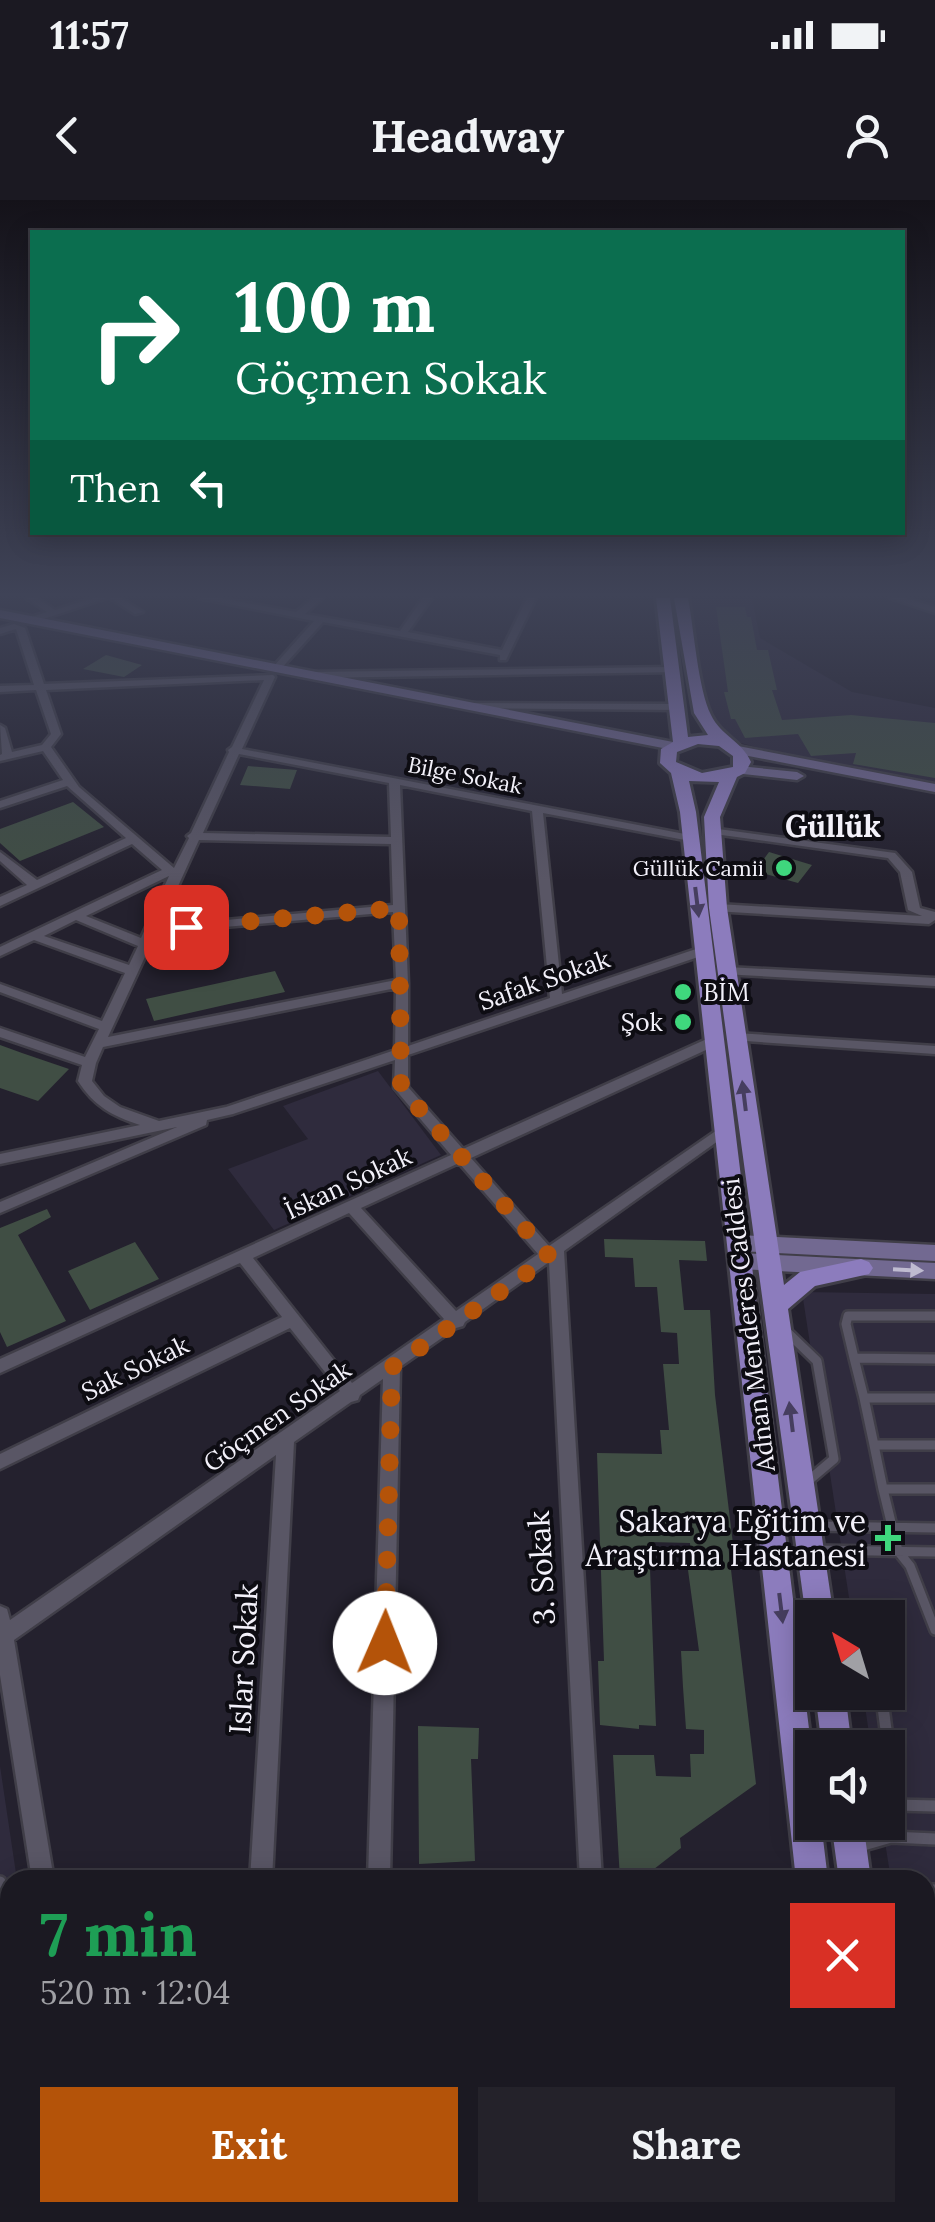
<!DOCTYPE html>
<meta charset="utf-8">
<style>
body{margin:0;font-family:Lora,serif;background:#24222a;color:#f1f3f6;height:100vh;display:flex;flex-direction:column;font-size:38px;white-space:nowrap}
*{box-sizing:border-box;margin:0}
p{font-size:32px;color:#a0a0a5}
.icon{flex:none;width:55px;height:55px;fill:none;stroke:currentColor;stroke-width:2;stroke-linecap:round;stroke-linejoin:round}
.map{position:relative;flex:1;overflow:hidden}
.side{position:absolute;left:0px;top:1670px;width:935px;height:352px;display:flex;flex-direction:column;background:#1b1922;border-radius:30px 30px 0 0;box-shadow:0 5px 25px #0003,0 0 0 2px #393840}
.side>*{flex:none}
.top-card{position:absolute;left:30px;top:30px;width:875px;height:305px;border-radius:0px;box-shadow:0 5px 25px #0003,0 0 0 2px #393840;background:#0b6e4f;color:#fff;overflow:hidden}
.needle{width:65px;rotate:322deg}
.buttons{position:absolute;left:795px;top:1400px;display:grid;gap:20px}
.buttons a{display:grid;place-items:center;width:110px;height:110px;border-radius:0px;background:#1b1922;box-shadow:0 5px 25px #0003,0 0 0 2px #393840;font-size:50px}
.pin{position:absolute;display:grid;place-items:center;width:85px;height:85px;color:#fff;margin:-42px;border-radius:20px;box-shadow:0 5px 15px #0006}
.me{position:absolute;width:110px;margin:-55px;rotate:1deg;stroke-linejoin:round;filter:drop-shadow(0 0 8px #0008)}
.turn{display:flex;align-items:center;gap:35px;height:210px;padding:0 40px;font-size:45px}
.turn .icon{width:130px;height:130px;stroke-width:2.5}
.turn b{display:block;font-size:70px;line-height:85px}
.then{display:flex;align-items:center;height:95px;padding:0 40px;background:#0003;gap:20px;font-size:38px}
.round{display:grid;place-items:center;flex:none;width:105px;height:105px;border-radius:0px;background:#24222a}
.overview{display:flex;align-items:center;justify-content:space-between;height:170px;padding:0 40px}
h1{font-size:60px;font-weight:800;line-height:75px;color:#1e9e55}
.button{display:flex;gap:20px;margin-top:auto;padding:20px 40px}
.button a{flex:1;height:115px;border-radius:0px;background:#b45309;color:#fff;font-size:40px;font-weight:800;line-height:115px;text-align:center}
.button a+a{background:#24222a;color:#f1f3f6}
.status{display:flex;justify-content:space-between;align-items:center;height:70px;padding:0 50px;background:#1b1922;direction:ltr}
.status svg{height:28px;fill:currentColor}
header{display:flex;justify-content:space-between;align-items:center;height:130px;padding:0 40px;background:#1b1922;font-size:45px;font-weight:800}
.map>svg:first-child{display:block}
.built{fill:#2f2b3d}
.building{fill:#404e44}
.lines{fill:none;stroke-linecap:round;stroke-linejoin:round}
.service-far1-casing{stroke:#403e48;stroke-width:14}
.service-casing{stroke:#403e48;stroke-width:16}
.minor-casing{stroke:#403e48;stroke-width:5}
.secondary-casing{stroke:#403e48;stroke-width:5}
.primary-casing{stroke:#403e48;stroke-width:6}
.service-far1{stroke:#595665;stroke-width:9}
.service{stroke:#595665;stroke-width:11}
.minor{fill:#595665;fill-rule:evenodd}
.secondary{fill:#726991;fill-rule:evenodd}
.primary{fill:#8c7cbd;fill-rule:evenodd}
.oneway{fill:#463e5f}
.oneway2{fill:#bfbbd0}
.route{stroke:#b45309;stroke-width:18;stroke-dasharray:0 32.4}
.poi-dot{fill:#3fd77d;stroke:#0d0c12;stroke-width:4}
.labels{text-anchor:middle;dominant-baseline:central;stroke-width:8;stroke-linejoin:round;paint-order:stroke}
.far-street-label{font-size:22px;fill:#f3f1fa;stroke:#0d0c12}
.far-poi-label{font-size:22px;fill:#f3f1fa;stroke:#0d0c12;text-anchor:end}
.street-label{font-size:25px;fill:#f3f1fa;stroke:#0d0c12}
.poi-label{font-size:25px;fill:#f3f1fa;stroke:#0d0c12;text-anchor:start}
.far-district-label{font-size:30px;font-weight:bold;fill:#f3f1fa;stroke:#0d0c12}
.near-poi-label{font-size:30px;fill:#f3f1fa;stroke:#0d0c12;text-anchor:end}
.near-street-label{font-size:30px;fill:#f3f1fa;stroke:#0d0c12}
</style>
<div class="status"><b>11:57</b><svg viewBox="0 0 49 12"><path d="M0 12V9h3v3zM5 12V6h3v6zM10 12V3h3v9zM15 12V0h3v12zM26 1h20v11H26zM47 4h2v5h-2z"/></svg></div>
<header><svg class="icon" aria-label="back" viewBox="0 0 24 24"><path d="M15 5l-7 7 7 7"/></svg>Headway<svg class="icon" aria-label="person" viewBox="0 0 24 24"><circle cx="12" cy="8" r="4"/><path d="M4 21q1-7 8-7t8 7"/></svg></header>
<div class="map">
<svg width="935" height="2022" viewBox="0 0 935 2022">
<rect width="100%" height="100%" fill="#24212e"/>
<path class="built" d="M 686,398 L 752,398 L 760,438 L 852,492 L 935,508 L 935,585 L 832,568 L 719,537 L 699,505 Z
M 378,871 L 441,955 L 274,1030 L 228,969 L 308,939 L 283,906 Z
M 802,1092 L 935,1094 L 935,1687 L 925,1686 L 925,1680 L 891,1680 L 882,1623 L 888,1622 L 888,1548 L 871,1547 L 863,1493 L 888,1492 L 888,1418 L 852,1417 Z
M 0,1566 L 17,1680 L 10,1680 L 10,2012 L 66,2013 L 68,2022 L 0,2022 Z"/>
<path class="building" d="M 716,407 L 745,407 L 747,417 L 751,417 L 757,450 L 768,450 L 777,490 L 772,490 L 782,520 L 851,515 L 935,523 L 935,578 L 853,564 L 856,553 L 811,556 L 798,534 L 745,538 L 735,519 L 731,519 L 724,492 L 728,492 Z
M 106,455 L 142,465 L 124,477 L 83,469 Z
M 248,566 L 297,570 L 290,589 L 240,585 Z
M 73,602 L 104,627 L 20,661 L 0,643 L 0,629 Z
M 769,652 L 812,665 L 798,683 L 755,671 Z
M 275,771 L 285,792 L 229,804 L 154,821 L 146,799 Z
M 0,845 L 22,853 L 69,869 L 38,901 L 0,888 Z
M 47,1009 L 51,1017 L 18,1035 L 66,1121 L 7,1147 L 0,1132 L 0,1028 Z
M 604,1039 L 705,1041 L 707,1061 L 679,1060 L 684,1110 L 710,1110 L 715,1195 L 733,1344 L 728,1344 L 756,1584 L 680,1638 L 681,1648 L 640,1680 L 620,1680 L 613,1555 L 654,1555 L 656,1576 L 691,1577 L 690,1554 L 704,1554 L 704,1530 L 686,1529 L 683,1487 L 681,1451 L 699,1451 L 688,1370 L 692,1370 L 690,1343 L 649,1342 L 656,1526 L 639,1525 L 639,1529 L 600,1525 L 598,1461 L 604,1461 L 597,1253 L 662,1254 L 660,1230 L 669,1230 L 663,1164 L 679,1164 L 677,1133 L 661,1132 L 657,1087 L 635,1087 L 633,1058 L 605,1057 Z
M 135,1042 L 159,1079 L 90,1110 L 68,1071 Z
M 418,1526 L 479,1528 L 478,1559 L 471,1559 L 475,1661 L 419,1664 Z"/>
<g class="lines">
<defs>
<path id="service-far1" d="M 935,1116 L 848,1116 L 846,1124 L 854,1158 L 935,1159
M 787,1132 L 817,1161 L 834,1259 L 808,1281
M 854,1158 L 864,1198 L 935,1198
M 864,1198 L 874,1245 L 935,1245
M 874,1245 L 883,1289 L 935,1289
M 883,1289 L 898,1351 L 910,1366 L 935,1430
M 815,1326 L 935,1328
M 815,1350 L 935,1352
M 826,1403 L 841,1418"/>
<path id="service" d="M 895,1605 L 935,1606
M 891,1637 L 935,1639
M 860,1646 L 891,1637 L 893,1582 L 881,1492
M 0,1682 L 0,1726
M 925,1690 L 935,1690
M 925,1847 L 935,1847
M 925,1917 L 935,1917"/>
<path id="minor" d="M 26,398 L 37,398 L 55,410 L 93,398 L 107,398 L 31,423 L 28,422 L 28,418 L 47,412 Z
M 110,398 L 121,398 L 143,412 L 135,414 Z
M 199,398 L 220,398 L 296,412 L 313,398 L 323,398 L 305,414 L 400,431 L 423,398 L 432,398 L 408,432 L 502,450 L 527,398 L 536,398 L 506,460 L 500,460 L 500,455 L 323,422 L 279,471 L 276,472 L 271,469 L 273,467 L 314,421 Z
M 890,398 L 905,398 L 935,407 L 935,413 Z
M 14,424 L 25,428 L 44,484 L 273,475 L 275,477 L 242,549 L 690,635 L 696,638 L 690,641 L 543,613 L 562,794 L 699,748 L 703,747 L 709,751 L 707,754 L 408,855 L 408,887 L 463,949 L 709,838 L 714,837 L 721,841 L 719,844 L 471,958 L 549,1046 L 720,928 L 725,926 L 732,931 L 564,1051 L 602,1680 L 580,1680 L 549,1062 L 465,1122 L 463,1126 L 456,1128 L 400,1167 L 390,1680 L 368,1680 L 383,1179 L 360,1195 L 358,1200 L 351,1202 L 294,1242 L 272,1680 L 250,1680 L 276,1255 L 14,1440 L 54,1680 L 32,1680 L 0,1475 L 0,1406 L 7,1409 L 10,1420 L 340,1191 L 290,1128 L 0,1269 L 0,1254 L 282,1117 L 240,1063 L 0,1173 L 0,1159 L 451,955 L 394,888 L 395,860 L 233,914 L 207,920 L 206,925 L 0,1013 L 0,1002 L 177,927 L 0,964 L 0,954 L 140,925 C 112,916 94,906 78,881 L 82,865 L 0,837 L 0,828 L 85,857 L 99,829 L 0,792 L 0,784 L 102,821 L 125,773 L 34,740 L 0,756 L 0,747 L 162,670 L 132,644 L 0,706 L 0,697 L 27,685 L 0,661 L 0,652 L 37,680 L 126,638 L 67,586 L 0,608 L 0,601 L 63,580 L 43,551 L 0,561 L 0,555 L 2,554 L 0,525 L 5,528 L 12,552 L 42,545 L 51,534 L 36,490 L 0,492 L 0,486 L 34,485 L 16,429 L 0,434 L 0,428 ZM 264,480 L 232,547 L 228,550 L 229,552 L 191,633 L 187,636 L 189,638 L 174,668 L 79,587 L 51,547 L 61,534 L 46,490 ZM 239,554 L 389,583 L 391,637 L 203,633 ZM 400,585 L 532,611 L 550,798 L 408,846 L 408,783 ZM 199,640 L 391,644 L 393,705 L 160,726 ZM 169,676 L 141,738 L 86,716 ZM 393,712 L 396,780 L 108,837 L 156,733 ZM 76,720 L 138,746 L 129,765 L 44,736 ZM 396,788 L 395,850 L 226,907 L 159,921 L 120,907 L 104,896 L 92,881 L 96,863 L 103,847 ZM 459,963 L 538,1054 L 456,1111 L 361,1008 ZM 349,1013 L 444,1119 L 352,1183 L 253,1058 Z
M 674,467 L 677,468 L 677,472 L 313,478 L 308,475 L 313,472 Z
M 470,503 L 679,504 L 684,507 L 679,510 L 466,508 L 465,506 Z
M 711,628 L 895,653 L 912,672 L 920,708 L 935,712 L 935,720 L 929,724 L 714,711 L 712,708 L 718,704 L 922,716 L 908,710 L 900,672 L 888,658 L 707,633 L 705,631 Z
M 727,767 L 935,778 L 935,786 L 723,774 L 721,771 Z
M 736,833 L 935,846 L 935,854 L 731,840 L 729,837 Z
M 81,2012 L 106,2012 L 108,2022 L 82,2022 Z
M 363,2012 L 387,2012 L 388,2022 L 362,2022 Z
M 596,2012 L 620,2012 L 621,2022 L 595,2022 Z"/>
<path id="secondary" d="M 0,410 L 673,542 L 680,546 L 673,550 L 0,418 Z
M 738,546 L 935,584 L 935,592 L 733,553 L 731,550 Z
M 739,566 L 797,572 L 804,576 L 797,580 L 734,573 L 734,567 Z
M 738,1035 L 935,1045 L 935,1061 L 738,1051 L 731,1048 L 728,1043 L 731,1038 Z
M 740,1053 L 935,1063 L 935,1079 L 740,1069 L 733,1067 L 730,1061 L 733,1055 Z"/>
<path id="primary" d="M 656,398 L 670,398 L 688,537 L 708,535 L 694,513 L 674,398 L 688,398 C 694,429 698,489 711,515 C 721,536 742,541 751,562 L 745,573 L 737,577 L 720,617 L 727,708 L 784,1085 L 800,1072 L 861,1059 L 869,1062 L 873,1068 L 869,1074 L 815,1086 L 788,1109 L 834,1418 L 812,1418 L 812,1428 L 806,1418 L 709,708 L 704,617 L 719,582 L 689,581 L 696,612 L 812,1553 L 812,1622 L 821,1622 L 828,1680 L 796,1680 L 680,612 L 671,573 L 660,563 L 661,549 L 673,542 ZM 698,544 L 719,546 L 733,556 L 733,567 L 702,573 L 676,562 L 677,552 Z
M 815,1492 L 845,1492 L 852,1548 L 822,1548 Z
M 831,1622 L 863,1622 L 871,1680 L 839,1680 Z
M 836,2012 L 874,2012 L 876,2022 L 838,2022 Z
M 886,2012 L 924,2012 L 925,2022 L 887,2022 Z"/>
</defs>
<use href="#service-far1" class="service-far1-casing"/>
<use href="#service" class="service-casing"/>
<use href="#minor" class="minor-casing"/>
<use href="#secondary" class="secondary-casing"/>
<use href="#primary" class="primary-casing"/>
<use href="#service-far1" class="service-far1"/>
<use href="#service" class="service"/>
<use href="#minor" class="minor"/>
<use href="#secondary" class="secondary"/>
<use href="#primary" class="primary"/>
</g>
<defs><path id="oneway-solid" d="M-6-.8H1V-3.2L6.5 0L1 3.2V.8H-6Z" transform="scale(2.5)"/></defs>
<g class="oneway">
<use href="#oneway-solid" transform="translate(697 702) rotate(83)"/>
<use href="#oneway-solid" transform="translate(744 896) rotate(-97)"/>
<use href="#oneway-solid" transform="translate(791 1217) rotate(-97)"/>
<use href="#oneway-solid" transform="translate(781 1408) rotate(83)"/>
</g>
<use class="oneway2" href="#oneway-solid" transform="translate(908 1070) rotate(3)"/>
<linearGradient id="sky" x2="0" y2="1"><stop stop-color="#141219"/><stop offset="0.58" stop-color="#3f4357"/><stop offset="1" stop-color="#3f4357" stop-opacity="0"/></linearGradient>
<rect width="935" height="681" fill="url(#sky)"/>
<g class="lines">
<path class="route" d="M 186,727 L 399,708 L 401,888 L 550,1057 L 392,1167 L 385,1443"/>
</g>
<g class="poi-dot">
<circle cx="784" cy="668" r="10"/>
<circle cx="683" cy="792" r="10"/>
<circle cx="683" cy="822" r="10"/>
<path d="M883 1323h10v10h10v10h-10v10h-10v-10h-10v-10h10z"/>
</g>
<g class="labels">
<g class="far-street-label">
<text transform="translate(465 575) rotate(11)">Bilge Sokak</text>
</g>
<g class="far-poi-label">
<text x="764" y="668">Güllük Camii</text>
</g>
<g class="street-label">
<text transform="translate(544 780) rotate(-19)">Safak Sokak</text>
<text transform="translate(348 983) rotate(-25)">İskan Sokak</text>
<text transform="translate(748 1125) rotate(-97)">Adnan Menderes Caddesi</text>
<text transform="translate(135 1168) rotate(-26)">Sak Sokak</text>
<text transform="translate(277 1216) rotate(-35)">Göçmen Sokak</text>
</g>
<g class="poi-label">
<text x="703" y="792">BİM</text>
<text x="663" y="822" text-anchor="end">Şok</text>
</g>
<g class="far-district-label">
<text x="833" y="626">Güllük</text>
</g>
<g class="near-poi-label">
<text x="866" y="1321">Sakarya Eğitim ve<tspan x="866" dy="34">Araştırma Hastanesi</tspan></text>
</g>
<g class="near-street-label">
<text transform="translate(541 1368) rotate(-93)">3. Sokak</text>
<text transform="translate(243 1459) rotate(-87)">Islar Sokak</text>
</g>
</g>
</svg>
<div class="buttons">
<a><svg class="needle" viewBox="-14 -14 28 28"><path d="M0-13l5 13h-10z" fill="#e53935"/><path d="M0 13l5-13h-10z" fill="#a0a0a5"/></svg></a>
<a><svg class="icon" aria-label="sound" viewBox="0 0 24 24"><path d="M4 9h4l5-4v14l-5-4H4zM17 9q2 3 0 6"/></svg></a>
</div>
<div class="pin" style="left:186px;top:727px;background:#d93025"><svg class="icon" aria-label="arrive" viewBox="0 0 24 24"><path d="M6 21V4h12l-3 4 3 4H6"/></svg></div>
<svg class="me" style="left:385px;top:1443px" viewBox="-20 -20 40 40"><circle r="19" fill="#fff"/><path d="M0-13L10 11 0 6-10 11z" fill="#b45309"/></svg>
<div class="top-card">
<div class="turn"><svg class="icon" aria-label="right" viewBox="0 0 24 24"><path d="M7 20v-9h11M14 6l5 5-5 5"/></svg><div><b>100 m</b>Göçmen Sokak</div></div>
<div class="then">Then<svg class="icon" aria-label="left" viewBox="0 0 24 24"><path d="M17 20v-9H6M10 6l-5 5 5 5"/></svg></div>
</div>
<section class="side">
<div class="overview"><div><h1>7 min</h1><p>520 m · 12:04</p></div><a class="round" style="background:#d93025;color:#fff"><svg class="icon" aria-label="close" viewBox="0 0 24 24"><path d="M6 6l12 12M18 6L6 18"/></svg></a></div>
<div class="button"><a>Exit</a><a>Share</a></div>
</section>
</div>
